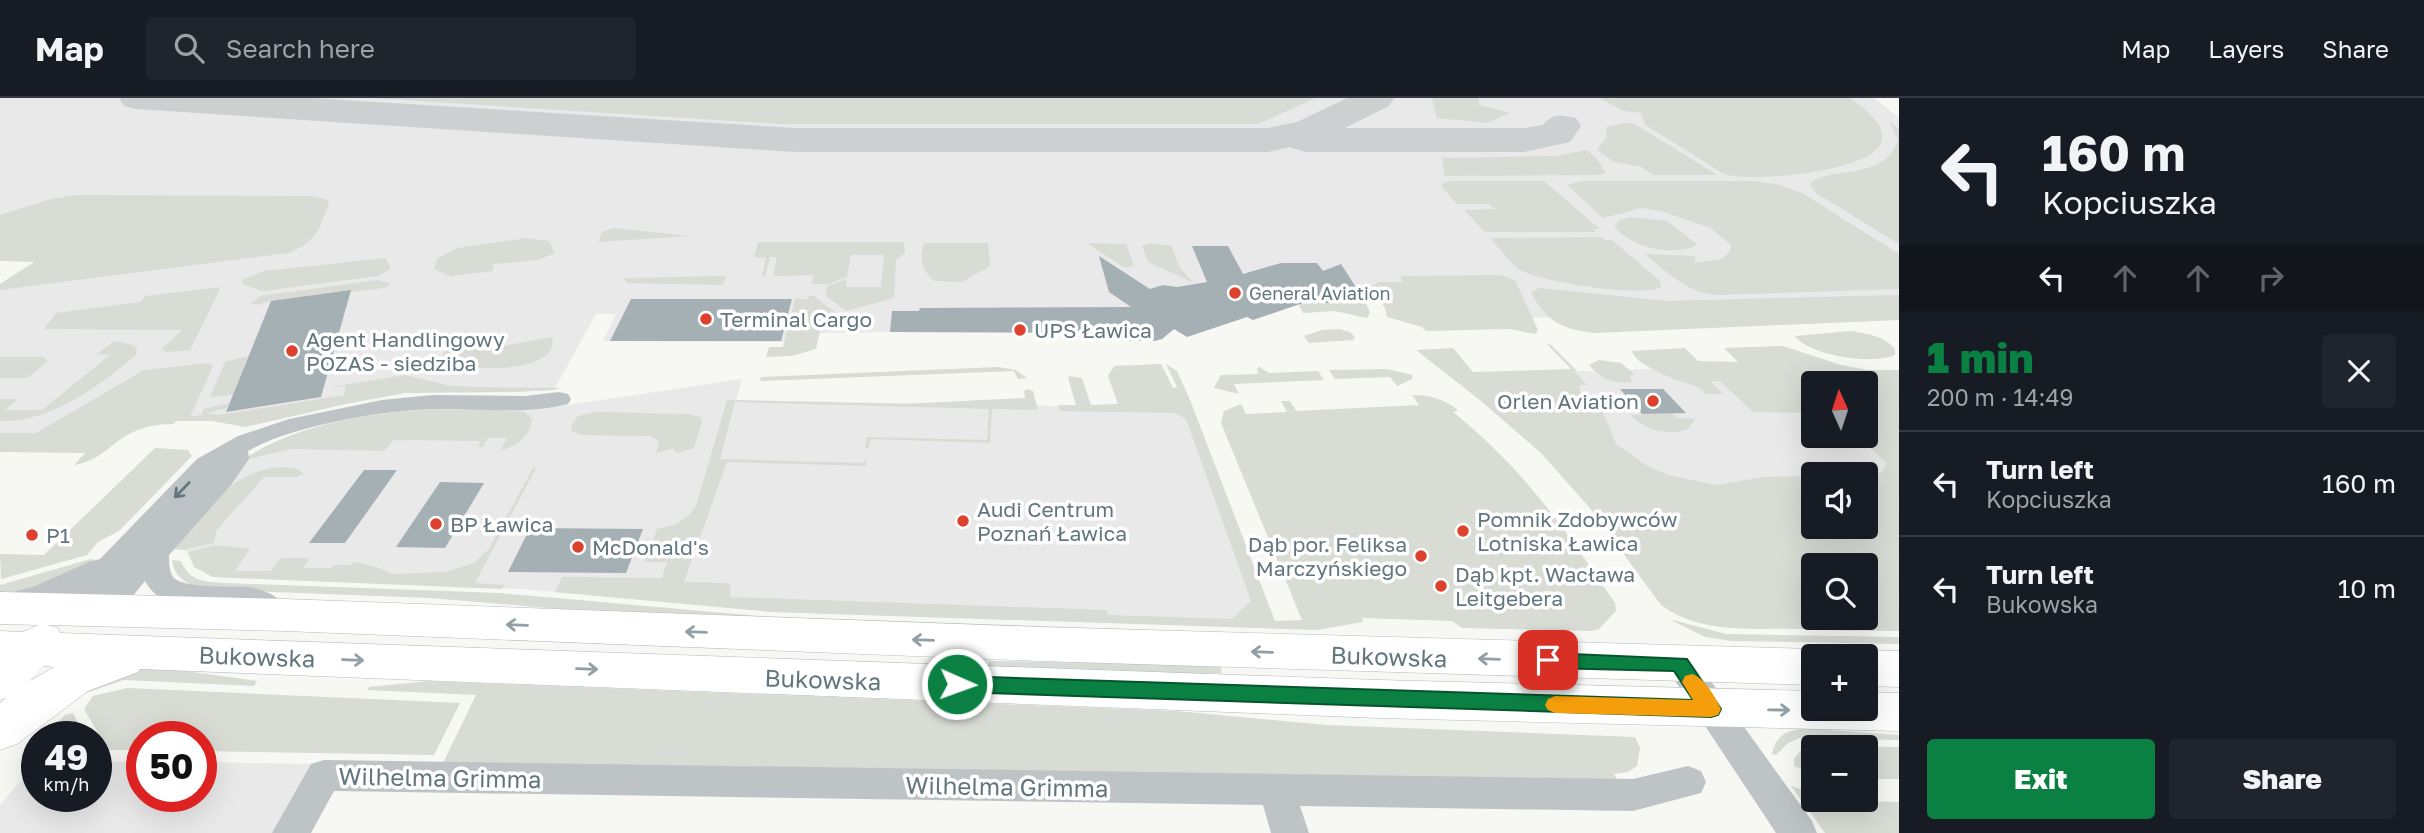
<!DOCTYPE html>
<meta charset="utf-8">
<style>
body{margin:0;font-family:"Golos Text",sans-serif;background:#20242c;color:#f1f3f6;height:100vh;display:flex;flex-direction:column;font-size:26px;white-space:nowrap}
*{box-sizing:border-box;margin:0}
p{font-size:23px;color:#9ea1a6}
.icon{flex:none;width:38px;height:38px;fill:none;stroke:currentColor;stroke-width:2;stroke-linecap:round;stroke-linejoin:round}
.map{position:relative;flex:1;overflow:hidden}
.side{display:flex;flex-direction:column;background:#171b24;width:525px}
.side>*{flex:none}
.banner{background:#171b24;color:#f1f3f6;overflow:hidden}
.needle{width:46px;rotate:357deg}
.buttons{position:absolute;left:1801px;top:273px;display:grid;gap:14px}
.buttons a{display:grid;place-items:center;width:77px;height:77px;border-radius:7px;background:#171b24;box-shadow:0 7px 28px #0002;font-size:35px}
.speed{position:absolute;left:21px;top:623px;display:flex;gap:14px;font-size:35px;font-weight:700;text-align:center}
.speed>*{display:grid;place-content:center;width:91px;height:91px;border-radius:50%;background:#171b24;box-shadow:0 7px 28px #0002;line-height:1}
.speed small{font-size:18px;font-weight:400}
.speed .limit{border:10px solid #d22;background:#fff;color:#111}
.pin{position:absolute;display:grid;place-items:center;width:60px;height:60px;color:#fff;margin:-30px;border-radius:14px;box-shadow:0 4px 10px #0006}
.me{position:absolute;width:77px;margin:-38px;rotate:92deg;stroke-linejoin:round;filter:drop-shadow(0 0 5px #0008)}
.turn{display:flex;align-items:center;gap:24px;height:147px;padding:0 28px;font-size:32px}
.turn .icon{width:91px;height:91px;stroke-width:2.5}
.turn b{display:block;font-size:49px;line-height:60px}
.lanes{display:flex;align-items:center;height:66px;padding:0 28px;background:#0003;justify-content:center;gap:35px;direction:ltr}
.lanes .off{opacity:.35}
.round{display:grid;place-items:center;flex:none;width:74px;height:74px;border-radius:7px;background:#20242c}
.headline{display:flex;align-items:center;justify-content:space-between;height:119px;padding:0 28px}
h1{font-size:42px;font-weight:800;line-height:52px;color:#0b8043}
.button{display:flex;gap:14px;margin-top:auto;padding:14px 28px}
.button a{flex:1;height:80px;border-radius:7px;background:#0b8043;color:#fff;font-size:28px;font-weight:800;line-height:80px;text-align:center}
.button a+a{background:#20242c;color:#f1f3f6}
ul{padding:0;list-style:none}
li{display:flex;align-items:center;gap:21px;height:105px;padding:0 28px;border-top:2px solid #363941}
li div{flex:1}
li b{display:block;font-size:26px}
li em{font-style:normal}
header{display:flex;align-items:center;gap:42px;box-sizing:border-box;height:98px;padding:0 35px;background:#171b24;border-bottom:2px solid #363941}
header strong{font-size:33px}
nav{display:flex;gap:38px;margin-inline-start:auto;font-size:24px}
.search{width:490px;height:63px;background:#20242c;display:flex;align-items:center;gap:18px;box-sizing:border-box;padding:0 24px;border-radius:7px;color:#9ea1a6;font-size:26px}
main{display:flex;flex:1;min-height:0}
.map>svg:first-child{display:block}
.built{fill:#e8e9e8}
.green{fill:#d8dcd4;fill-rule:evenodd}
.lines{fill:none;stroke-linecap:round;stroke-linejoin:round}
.taxiway{fill:#ccd0d0;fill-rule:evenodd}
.building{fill:#a5b0b4}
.secondary-casing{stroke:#b1b8bb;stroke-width:1}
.street{fill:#bec4c6;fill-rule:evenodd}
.secondary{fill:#fff;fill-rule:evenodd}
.oneway{stroke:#63767e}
.oneway2{stroke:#929fa5}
.route{fill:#0b8043;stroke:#07532c;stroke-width:2}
.slow{fill:#f59e0b}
.poi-dot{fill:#de402e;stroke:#fff;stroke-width:2.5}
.labels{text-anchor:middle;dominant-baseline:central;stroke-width:7;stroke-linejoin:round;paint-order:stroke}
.far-poi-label{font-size:18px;fill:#63767e;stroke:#fff;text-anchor:start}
.poi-label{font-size:21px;fill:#63767e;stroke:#fff;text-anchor:start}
.near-street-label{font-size:24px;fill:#63767e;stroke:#fff}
</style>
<header>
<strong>Map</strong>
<div class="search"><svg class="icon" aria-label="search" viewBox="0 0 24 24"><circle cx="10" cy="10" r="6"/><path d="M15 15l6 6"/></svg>Search here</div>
<nav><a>Map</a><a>Layers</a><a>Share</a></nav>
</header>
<main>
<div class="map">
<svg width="1899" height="735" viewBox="0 0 1899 735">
<rect width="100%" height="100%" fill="#f7f7f4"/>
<path class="built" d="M 0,0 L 1875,0 L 1899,20 L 1899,205 L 1532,220 L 1419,188 L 1357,189 L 1366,205 L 1298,205 L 1263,214 L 1268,217 L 1253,222 L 1247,219 L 1187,239 L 1181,225 L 1162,241 L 1154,243 L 1116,243 L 1114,235 L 890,234 L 820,235 L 817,244 L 603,243 L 616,216 L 596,216 L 554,292 L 420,289 L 216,321 L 68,318 L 33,348 L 0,348 L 0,186 L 35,163 L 0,163 Z
M 1761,267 L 1813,311 L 1813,338 L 1861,338 L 1899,370 L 1866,402 L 1866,376 L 1813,376 L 1813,404 L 1655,411 L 1527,275 Z
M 742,281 L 736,302 L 1167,310 L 1188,320 L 1254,505 L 1234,524 L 728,502 L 731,487 L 684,484 L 676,505 L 522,491 L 213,479 L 194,469 L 187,454 L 180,450 L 171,451 L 247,359 L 274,344 L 304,333 L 354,321 L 408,313 L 554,309 Z
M 96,663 L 142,664 L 142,698 L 201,698 L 201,664 L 314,666 L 273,735 L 0,735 L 0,707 L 37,664 L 37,698 L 96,698 Z"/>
<path class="green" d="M 372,0 L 1316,0 L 1258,26 L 778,26 Z
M 1432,0 L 1479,0 L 1479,7 L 1510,15 L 1487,25 L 1437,20 Z
M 1599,0 L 1851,0 C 1863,10 1884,24 1882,41 C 1879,74 1753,84 1728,77 C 1720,75 1711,68 1705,64 C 1685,51 1665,39 1645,27 L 1641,15 L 1624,13 Z
M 1889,23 L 1899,32 L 1899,146 L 1816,95 L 1810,86 C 1827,67 1884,85 1898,42 Z
M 1628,25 L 1635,26 L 1717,77 L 1653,77 L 1642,69 L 1614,64 L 1597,52 L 1607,39 L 1606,29 Z
M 1587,52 L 1597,61 L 1606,75 L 1596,77 L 1445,78 L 1442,60 L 1556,58 Z
M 1449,83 L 1544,83 L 1600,131 L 1593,131 L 1596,134 L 1485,134 L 1464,112 L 1495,111 L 1489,106 L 1457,106 L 1442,89 L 1442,85 Z
M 1581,83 L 1754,83 L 1780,87 L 1802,95 L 1899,156 L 1899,191 L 1717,197 C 1686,194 1668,175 1645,156 L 1696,158 L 1694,165 L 1721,161 L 1730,154 L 1731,147 L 1711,130 L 1661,113 L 1641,110 L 1603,120 L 1567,87 Z
M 77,97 L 311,98 L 328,102 L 329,106 C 318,133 317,144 288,155 L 0,192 L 0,186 L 35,164 L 0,163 L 0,117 L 47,102 Z
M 1632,119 L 1667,123 L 1698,147 C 1671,159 1632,150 1614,128 L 1620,122 Z
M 613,130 L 690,138 L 598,144 L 602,134 Z
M 1601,139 L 1605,142 L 1612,142 L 1661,184 L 1661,189 C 1645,200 1537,184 1519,171 C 1508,163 1499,150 1490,140 Z
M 527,140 L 549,143 L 555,155 L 538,162 L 493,166 L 493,173 L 450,178 L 434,171 L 437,161 L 457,150 Z
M 758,144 L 904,144 L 905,155 L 896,162 L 894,200 L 846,213 L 826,198 L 827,188 L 847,181 L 846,189 L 881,189 L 884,157 L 851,157 L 847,179 L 828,186 L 812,186 L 813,177 L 773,178 L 777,159 L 770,159 L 765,178 L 762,178 L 766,160 L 754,159 Z
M 924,145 L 988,145 L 990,168 L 962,184 L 934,183 C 922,173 919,159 924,145 Z
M 1087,145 L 1126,146 L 1134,167 L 1125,170 Z
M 1149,145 L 1171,148 L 1180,170 L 1194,185 L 1148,164 L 1142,148 Z
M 386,160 L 391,171 L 378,178 L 263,193 L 242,186 L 244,181 L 264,173 Z
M 1500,177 L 1515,182 L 1538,232 L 1535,236 L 1509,231 L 1426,233 L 1422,229 L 1387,219 L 1385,210 L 1370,189 L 1379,184 L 1403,184 L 1400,178 Z
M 726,178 L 723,187 L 627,185 L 624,180 Z
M 377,182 L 391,186 L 384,190 L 271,203 L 256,207 L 251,205 L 260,198 Z
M 221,189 L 190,252 L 166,254 L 162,251 L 182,232 L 44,231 L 56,215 L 141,204 L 145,198 Z
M 1539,190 L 1666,203 L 1899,197 L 1899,222 L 1594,235 C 1561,231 1548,224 1531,195 Z
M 808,198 L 814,198 L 836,215 L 823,219 L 816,251 L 791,258 L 766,259 L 769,249 L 783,249 L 795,201 L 807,201 Z
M 1298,205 L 1366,205 L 1370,215 L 1367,220 L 1335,213 L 1303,215 Z
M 1339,231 L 1350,234 L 1355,239 L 1353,242 L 1309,245 L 1304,238 L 1322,232 Z
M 1851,233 C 1868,236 1884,238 1895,251 L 1895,257 C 1874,267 1809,258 1795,238 Z
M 552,239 C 562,277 459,276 442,259 C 449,243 472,243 487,241 L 487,251 Z
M 114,243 L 133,247 L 137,251 L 136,257 C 99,288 50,325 0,323 L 0,301 L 18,301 L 5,312 L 42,312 L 110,257 L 97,256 Z
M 1547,246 L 1551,247 L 1577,273 L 1574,273 L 1587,287 L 1579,287 L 1581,299 L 1598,302 L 1616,346 L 1644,366 L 1668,377 L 1716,387 L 1763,379 L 1813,378 L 1813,429 L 1866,429 L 1866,377 L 1881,375 L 1887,365 L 1857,338 L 1866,338 L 1866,285 L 1813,285 L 1813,315 L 1753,314 L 1720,283 L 1710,283 L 1723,296 L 1706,296 L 1699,290 C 1682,283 1637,270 1632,253 L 1685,250 L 1698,263 L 1738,264 L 1724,250 L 1783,248 L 1841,267 L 1867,272 L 1899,272 L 1899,533 C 1865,533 1830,532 1796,531 C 1750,530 1700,536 1661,507 L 1589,409 L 1541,355 L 1481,303 L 1416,252 L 1453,250 L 1473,274 L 1571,271 ZM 1813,467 L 1866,467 L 1866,520 L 1813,520 Z
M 248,258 L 233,297 L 210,299 L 225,264 Z
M 0,259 L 42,259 L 48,263 L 28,280 L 0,280 Z
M 1599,262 L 1621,265 L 1634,276 L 1630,278 L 1632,284 C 1612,286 1603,282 1589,267 Z
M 209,265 L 213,268 L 190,319 L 201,317 L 204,311 L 229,305 L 227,310 L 206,315 L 219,317 L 344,297 L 346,288 L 332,289 L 405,277 L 446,287 L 473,289 L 560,290 L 554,292 L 514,294 L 405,295 L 346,306 L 245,329 L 212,323 L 177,323 L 173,326 C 154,326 137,330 121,341 C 104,353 95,364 74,367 L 85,355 L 0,354 L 0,335 L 36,335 L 144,272 Z
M 1161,266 L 1173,290 L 1177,289 L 1166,266 L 1177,273 L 1190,302 L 1275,523 L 1302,522 L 1221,325 L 1224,313 L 1241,306 L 1246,316 L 1287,314 L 1281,303 L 1290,303 L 1296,313 L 1419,307 L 1412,297 C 1430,297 1444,301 1458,312 L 1453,314 C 1526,373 1563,429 1615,505 L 1616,513 L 1599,531 L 1591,533 L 1462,530 L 1452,523 L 1362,520 L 1363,524 L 1317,532 L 771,514 L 555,494 L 562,479 L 662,480 L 667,464 L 645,464 L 657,431 C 673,428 687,423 696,408 L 727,302 L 903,306 L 1025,300 L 1024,293 L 1028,291 L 1033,293 L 1038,312 L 992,311 L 990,345 L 871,341 L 868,351 L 865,350 L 867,339 L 987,342 L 989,311 L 735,304 L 720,361 L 862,365 L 866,361 L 866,368 L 727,364 L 684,484 L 726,485 L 731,487 L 730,499 L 1107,512 L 1108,517 L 1232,521 L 1251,503 L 1186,321 L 1175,315 L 1060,313 L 1058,307 L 1076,307 L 1068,280 L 1070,278 L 1082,280 L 1091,307 L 1118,306 L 1108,278 L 1114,268 Z
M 998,269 L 1016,272 L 1027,280 L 1018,281 L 1014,273 L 760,283 L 761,279 Z
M 1260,269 L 1269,275 L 1318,273 L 1324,282 L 1234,286 L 1239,296 L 1214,290 L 1221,277 L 1258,276 L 1257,270 Z
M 1387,271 L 1413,277 L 1412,281 L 1397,288 L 1390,279 L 1335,281 L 1329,272 Z
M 433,311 L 523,313 L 532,321 C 530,338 517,348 500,353 L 507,340 L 488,340 L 482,349 L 478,349 L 481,343 L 393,342 L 384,353 L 292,351 L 248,361 L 247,359 C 302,325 370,315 433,311 Z
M 595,314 L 687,316 L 700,319 L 702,324 L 694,350 L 676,355 L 673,350 L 656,355 L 659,344 L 651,338 L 583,337 L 572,334 L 571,328 L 578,318 Z
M 1672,315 L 1677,320 L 1695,321 L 1688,331 C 1668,338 1645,333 1631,317 Z
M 155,350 L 188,352 L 192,358 L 119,433 L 98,444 L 87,457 L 1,481 L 0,456 L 44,457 Z
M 280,369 L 295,370 L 303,375 L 297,379 L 264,379 L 216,433 L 214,445 L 184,452 L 171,451 C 203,416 230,373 280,369 Z
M 533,370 L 536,370 L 475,485 L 504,487 L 502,491 L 213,479 L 194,469 L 188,454 L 216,447 L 250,451 L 235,473 L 271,473 L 281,460 L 310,460 L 303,470 L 331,470 L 334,467 L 350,467 L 353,464 L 376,469 L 392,476 L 446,474 L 474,465 L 489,451 Z
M 91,461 L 95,462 C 68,481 33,493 0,495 L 0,487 Z
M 172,462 L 181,463 C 189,483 204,484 224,485 L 499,495 L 769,519 L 1307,537 L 1308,541 L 559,511 L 431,500 L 220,492 C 198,489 176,488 172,462 Z
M 1669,521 L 1726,536 L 1899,539 L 1899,546 L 1732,543 L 1705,539 Z
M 989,563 L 1220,567 L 1222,575 L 1168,577 L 988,571 Z
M 156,569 L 257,583 L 254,588 L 124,582 L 83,596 L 109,575 Z
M 429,583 L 1176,613 L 1327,627 L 1635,639 L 1640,650 L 1637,668 L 1628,674 L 1614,676 L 1619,685 L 442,667 L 476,597 L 367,592 L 369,589 Z
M 127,590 L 460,605 L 434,657 L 201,653 L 201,639 L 142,639 L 142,652 L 108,652 L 84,611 L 93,598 Z
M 73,615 L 85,639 L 45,639 L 65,617 Z
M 1804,630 L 1899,637 L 1899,642 L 1799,640 L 1787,646 L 1776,657 L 1772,656 C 1776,637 1786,633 1804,630 Z
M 1813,648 L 1899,649 L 1899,681 L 1866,681 L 1866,649 L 1813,649 L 1813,676 L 1794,668 L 1794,661 L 1801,652 Z
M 1791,688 L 1813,695 L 1813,702 L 1899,704 L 1899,735 L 1825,735 Z"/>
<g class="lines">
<path class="taxiway" d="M 119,0 L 311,0 L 795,30 L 1268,30 L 1297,24 L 1347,0 L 1394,0 L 1389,8 L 1345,30 L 1524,30 L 1543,27 C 1552,15 1562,17 1576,20 L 1581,28 L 1570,44 L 1524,54 L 1305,54 L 1290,49 L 1268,54 L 795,54 L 137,11 L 124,8 Z"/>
</g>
<path class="building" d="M 1192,148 L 1228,148 L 1243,176 L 1281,165 L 1317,165 L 1323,173 L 1341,166 L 1366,205 L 1303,205 L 1253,222 L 1247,219 L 1187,239 L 1174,231 L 1162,241 L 1154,243 L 1116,243 L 1114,235 L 890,234 L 892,213 L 919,213 L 920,210 L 1131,209 L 1109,194 L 1099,158 L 1150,191 L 1163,187 L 1177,189 L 1207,184 Z
M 351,192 L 321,299 L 226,314 L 271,203 Z
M 631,201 L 792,201 L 781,243 L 610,243 Z
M 1620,291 L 1663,291 L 1686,315 L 1642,316 Z
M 364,372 L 397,372 L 345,445 L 309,445 Z
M 440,384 L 484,385 L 445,450 L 396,449 Z
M 530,430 L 643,431 L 626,475 L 508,474 Z"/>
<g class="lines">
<defs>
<path id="secondary" d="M 0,494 L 285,501 L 1040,529 L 1813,551 L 1830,558 L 1813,558 L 1813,587 L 1040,563 L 285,533 L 47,527 L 58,530 L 60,535 L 1379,582 L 1813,593 L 1813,611 L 1866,611 L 1866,594 L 1899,595 L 1899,633 L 1379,620 L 140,571 L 138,574 L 88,593 L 17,646 L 0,652 L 0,605 L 6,600 L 0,602 L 0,533 L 23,534 L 38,527 L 0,526 ZM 44,568 L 54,569 L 30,583 Z
M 1866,552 L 1899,553 L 1899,589 L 1866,588 L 1866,558 L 1849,558 Z"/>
</defs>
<use href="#secondary" class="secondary-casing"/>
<path class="street" d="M 559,294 L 568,296 L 571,301 L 568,306 C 524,317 479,310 434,311 C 385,312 290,328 248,353 L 249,361 L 231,387 L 169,457 C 169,464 169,473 173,479 C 182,491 235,488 251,489 C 265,493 280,498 287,511 L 283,519 L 272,522 C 263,519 255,514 247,511 C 211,500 168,523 145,483 C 130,500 116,526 91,519 L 88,513 C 79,522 72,522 60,519 L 56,511 L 62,501 L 0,519 L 0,497 L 33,489 L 89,464 L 100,461 L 197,361 L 238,338 L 289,321 L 382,302 L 432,297 L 525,298 Z
M 1680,553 L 1692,557 L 1812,723 L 1817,735 L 1776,735 L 1664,566 L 1668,557 Z
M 324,662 L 1633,681 L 1688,668 L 1701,673 L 1706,684 L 1701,695 L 1633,713 L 1300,708 L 1309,735 L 1271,735 L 1263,707 L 334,693 L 311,735 L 272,735 L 311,666 Z"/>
<use href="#secondary" class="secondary"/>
</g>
<defs><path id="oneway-shaft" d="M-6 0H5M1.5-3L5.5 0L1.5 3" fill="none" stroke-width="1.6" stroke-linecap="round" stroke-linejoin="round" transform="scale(1.75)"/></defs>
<use class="oneway" href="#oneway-shaft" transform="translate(182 392) rotate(134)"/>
<g class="oneway2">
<use href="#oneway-shaft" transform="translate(517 527) rotate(-178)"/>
<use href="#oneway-shaft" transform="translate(696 534) rotate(-178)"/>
<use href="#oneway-shaft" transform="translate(923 542) rotate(-178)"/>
<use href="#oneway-shaft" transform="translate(1262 554) rotate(-178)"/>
<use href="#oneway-shaft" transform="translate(1489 561) rotate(-178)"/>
<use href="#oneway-shaft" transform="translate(353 562) rotate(2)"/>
<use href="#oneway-shaft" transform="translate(587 571) rotate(2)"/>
<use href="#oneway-shaft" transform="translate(1779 612) rotate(1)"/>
</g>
<path class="route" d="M 1548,555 L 1687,561 L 1721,611 L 1718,617 L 1711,619 L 957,594 L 949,592 L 946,586 L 949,580 L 957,578 L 1693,602 L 1674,573 L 1548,570 L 1541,568 L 1539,562 L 1541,557 Z"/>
<path class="slow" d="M 1692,576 C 1705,580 1715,599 1721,611 L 1718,617 L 1711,619 L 1555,615 L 1548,612 L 1545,607 L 1548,601 L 1555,598 L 1693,602 L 1682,584 L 1685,578 Z"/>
<g class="poi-dot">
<circle cx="1235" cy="195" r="7"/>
<circle cx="706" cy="221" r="7"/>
<circle cx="1020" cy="232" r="7"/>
<circle cx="292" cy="253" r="7"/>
<circle cx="1653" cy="303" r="7"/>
<circle cx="963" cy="423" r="7"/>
<circle cx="436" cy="426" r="7"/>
<circle cx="1463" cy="433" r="7"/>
<circle cx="32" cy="437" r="7"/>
<circle cx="578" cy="449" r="7"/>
<circle cx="1421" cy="458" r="7"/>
<circle cx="1441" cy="488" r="7"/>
</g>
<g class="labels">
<g class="far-poi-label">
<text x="1249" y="195">General Aviation</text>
</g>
<g class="poi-label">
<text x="720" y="221">Terminal Cargo</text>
<text x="1034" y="232">UPS Ławica</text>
<text x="306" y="241">Agent Handlingowy<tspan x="306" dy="24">POZAS - siedziba</tspan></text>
<text x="1639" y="303" text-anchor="end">Orlen Aviation</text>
<text x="977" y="411">Audi Centrum<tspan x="977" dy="24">Poznań Ławica</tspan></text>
<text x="1477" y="421">Pomnik Zdobywców<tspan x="1477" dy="24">Lotniska Ławica</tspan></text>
<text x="450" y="426">BP Ławica</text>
<text x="46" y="437">P1</text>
<text x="1407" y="446" text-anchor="end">Dąb por. Feliksa<tspan x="1407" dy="24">Marczyńskiego</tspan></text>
<text x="592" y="449">McDonald's</text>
<text x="1455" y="476">Dąb kpt. Wacława<tspan x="1455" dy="24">Leitgebera</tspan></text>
</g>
<g class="near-street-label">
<text transform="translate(257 558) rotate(2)">Bukowska</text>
<text transform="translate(1389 558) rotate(2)">Bukowska</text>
<text transform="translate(823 581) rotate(2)">Bukowska</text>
<text transform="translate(440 679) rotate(1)">Wilhelma Grimma</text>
<text transform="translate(1007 688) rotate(1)">Wilhelma Grimma</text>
</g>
</g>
</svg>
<div class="buttons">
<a><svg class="needle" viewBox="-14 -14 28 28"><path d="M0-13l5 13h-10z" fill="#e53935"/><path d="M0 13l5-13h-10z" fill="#9ea1a6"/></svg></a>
<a><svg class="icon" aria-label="sound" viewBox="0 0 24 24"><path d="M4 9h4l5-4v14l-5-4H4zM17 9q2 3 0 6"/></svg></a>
<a><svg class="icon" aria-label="search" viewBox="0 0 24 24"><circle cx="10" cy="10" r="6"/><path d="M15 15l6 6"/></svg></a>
<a>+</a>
<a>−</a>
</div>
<div class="speed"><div>49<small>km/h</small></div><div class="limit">50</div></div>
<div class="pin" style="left:1548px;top:562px;background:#d93025"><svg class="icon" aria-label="arrive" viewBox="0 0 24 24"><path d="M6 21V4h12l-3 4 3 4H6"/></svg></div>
<svg class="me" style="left:957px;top:586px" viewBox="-20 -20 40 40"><circle r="17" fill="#0b8043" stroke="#fff" stroke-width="3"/><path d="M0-11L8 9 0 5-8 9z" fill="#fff"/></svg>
</div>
<section class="side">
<div class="banner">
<div class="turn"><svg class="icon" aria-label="left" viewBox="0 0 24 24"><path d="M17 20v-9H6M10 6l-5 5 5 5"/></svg><div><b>160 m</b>Kopciuszka</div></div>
<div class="lanes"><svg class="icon" aria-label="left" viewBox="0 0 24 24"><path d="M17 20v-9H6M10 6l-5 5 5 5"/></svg><svg class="icon off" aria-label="ahead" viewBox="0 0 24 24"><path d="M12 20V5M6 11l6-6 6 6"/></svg><svg class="icon off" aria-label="ahead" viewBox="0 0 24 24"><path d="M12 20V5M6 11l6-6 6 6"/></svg><svg class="icon off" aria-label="right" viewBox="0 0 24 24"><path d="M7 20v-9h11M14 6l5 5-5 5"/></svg></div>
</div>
<div class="headline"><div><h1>1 min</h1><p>200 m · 14:49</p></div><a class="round"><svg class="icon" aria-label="close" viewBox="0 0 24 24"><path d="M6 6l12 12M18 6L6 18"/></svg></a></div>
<ul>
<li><svg class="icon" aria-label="left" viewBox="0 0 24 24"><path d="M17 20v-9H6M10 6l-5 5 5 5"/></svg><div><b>Turn left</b><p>Kopciuszka</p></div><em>160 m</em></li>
<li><svg class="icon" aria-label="left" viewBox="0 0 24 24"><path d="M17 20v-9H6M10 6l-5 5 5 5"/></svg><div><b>Turn left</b><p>Bukowska</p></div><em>10 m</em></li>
</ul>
<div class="button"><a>Exit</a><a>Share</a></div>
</section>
</main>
